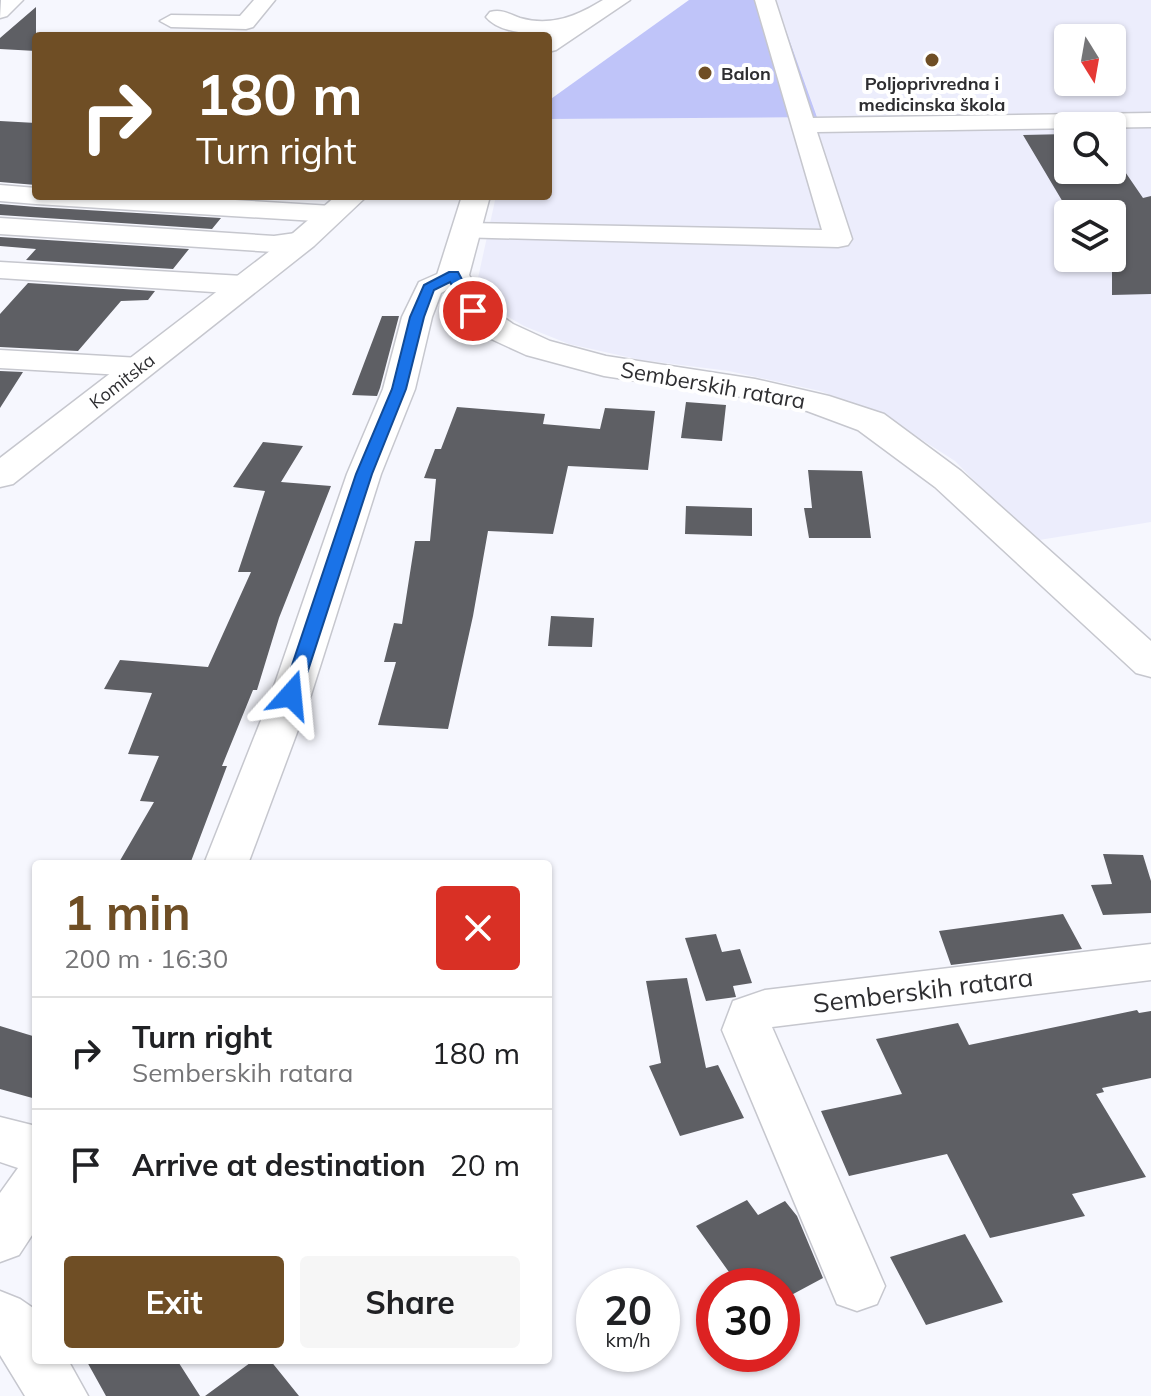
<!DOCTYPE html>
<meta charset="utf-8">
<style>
body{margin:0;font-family:Mulish,sans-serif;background:#f6f6f6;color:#202124;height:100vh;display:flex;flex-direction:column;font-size:30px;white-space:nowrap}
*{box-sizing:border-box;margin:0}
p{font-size:26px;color:#757577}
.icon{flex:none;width:44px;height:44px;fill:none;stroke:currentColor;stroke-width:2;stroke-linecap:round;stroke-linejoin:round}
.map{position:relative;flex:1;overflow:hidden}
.panel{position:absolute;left:32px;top:860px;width:520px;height:504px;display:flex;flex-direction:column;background:#fff;border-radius:8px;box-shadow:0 2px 6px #0004}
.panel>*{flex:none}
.guide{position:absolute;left:32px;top:32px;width:520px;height:168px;border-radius:8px;box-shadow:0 2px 6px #0004;background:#6f4e25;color:#fff;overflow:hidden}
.needle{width:52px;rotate:169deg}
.fabs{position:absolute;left:1054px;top:24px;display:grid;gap:16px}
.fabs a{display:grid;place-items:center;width:72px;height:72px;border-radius:8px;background:#fff;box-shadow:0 2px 6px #0004;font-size:40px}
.speed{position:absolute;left:576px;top:1268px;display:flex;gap:16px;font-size:40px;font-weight:700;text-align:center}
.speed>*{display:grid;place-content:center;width:104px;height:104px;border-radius:50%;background:#fff;box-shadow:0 2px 6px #0004;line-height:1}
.speed small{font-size:20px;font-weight:400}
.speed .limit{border:12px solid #d22;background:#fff;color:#111}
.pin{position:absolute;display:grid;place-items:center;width:68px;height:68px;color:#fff;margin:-34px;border:4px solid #fff;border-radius:50%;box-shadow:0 2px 8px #0007}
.me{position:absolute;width:88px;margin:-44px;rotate:18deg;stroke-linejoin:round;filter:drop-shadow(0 0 6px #0008)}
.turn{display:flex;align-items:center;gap:28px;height:168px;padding:0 32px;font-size:36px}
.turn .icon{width:104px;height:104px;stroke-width:2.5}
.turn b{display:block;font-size:56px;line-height:68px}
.round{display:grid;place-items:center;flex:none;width:84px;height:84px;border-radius:8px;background:#f6f6f6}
.head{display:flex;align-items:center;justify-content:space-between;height:136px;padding:0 32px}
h1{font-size:48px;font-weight:700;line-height:60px;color:#6f4e25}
.cta{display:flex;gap:16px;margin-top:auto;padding:16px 32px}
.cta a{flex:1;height:92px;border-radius:8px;background:#6f4e25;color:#fff;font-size:32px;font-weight:700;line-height:92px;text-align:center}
.cta a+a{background:#f6f6f6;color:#202124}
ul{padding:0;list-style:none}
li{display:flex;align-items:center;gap:24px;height:112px;padding:0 32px;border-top:2px solid #e0e0e0}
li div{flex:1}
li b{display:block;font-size:30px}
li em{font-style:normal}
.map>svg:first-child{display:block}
.built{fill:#ecedfc;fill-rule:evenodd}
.green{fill:#bfc4f9}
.building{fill:#5e5f64}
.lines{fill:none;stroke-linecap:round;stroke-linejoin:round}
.street-casing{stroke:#c6c7ce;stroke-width:3}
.secondary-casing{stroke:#c6c7ce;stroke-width:3}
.street{fill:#fff;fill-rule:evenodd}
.secondary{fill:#fff;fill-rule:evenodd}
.route{fill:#1a73e8;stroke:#114b97;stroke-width:2}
.poi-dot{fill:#6f4e25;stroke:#fff;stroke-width:3}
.labels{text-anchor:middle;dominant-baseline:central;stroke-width:8;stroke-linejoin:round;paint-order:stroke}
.far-poi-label{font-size:18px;font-weight:bold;fill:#2e2e31;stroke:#fff;text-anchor:start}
.far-street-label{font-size:18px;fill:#2e2e31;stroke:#fff}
.street-label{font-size:22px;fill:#2e2e31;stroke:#fff}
.near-street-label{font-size:26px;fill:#2e2e31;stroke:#fff}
</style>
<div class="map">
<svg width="1151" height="1396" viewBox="0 0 1151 1396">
<rect width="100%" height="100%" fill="#f6f7fe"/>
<path class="built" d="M 775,0 L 1151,0 L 1151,522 L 1033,541 L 955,461 L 880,413 L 820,391 L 729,371 L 641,360 L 569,344 L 524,326 L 503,314 L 489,300 L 478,278 L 496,196 L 548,196 L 548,119 L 817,116 ZM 1068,38 L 1112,38 L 1112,82 L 1068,82 ZM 1068,126 L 1112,126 L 1112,170 L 1068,170 ZM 1068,214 L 1112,214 L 1112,258 L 1068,258 Z"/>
<path class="green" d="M 689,0 L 775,0 L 817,117 L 548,119 L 548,101 Z"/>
<path class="building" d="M 36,7 L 36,51 L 0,49 L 0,38 Z
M 0,121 L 36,123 L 36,185 L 0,182 Z
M 1068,134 L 1068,170 L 1112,170 L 1112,163 L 1119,163 L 1143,198 L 1151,196 L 1151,294 L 1112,295 L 1112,214 L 1070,214 L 1023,135 Z
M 0,204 L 36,207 L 221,218 L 212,229 L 0,215 Z
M 0,237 L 189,249 L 173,269 L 26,260 L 36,249 L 0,246 Z
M 28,283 L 155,291 L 148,300 L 121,301 L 78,351 L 0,347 L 0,314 Z
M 382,316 L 399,316 L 380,388 L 377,396 L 352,395 Z
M 0,371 L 23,372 L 0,408 Z
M 686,402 L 726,405 L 722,441 L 681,438 Z
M 457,407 L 545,414 L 543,424 L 600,429 L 605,408 L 655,411 L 648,470 L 568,466 L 553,534 L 488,531 L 473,616 L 448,729 L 378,725 L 396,662 L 384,662 L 394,623 L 402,624 L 415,541 L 430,541 L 436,479 L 424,478 L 435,449 L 441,449 Z
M 263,442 L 303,446 L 281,482 L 331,486 L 279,618 L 257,690 L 253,690 L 222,766 L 227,766 L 190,864 L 118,864 L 154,802 L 140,801 L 159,756 L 128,754 L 152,693 L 104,689 L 120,660 L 208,667 L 251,572 L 238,572 L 265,491 L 233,487 Z
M 808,470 L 862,471 L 871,538 L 809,538 L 804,508 L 812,508 Z
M 686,506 L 752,508 L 752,536 L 685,534 Z
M 551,616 L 594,618 L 592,647 L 548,646 Z
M 1103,854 L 1143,855 L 1151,881 L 1151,913 L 1103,915 L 1091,885 L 1112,884 Z
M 1063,914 L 1082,949 L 951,965 L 939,931 Z
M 716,934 L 722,952 L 740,949 L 752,983 L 733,986 L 736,997 L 706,1001 L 685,938 Z
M 687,978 L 706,1068 L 718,1065 L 744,1118 L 680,1136 L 649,1066 L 661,1063 L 646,981 Z
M 1137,1010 L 1139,1013 L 1151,1011 L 1151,1078 L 1102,1088 L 1104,1092 L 1096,1094 L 1146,1177 L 1072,1194 L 1085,1216 L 990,1238 L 947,1154 L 849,1176 L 821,1111 L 902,1094 L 876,1039 L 958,1023 L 969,1045 Z
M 0,1026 L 36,1037 L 36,1099 L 0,1089 Z
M 747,1200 L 758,1215 L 785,1201 L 797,1216 L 823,1278 L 782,1300 L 782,1286 L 739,1286 L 696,1226 Z
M 965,1234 L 1003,1302 L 926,1325 L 890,1257 Z
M 86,1360 L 177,1360 L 200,1396 L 106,1396 Z
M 254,1360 L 270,1360 L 299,1396 L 205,1396 Z"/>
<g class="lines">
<defs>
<path id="street" d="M 23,0 L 7,16 L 0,18 L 1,0 Z
M 254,0 L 275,0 L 253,27 L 246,29 L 171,27 L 160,21 L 171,15 L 240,16 Z
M 755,0 L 775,0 L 813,118 L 1151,113 L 1151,127 L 817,132 L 852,239 L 848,245 L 838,247 L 456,237 L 453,231 L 456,225 L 466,223 L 822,230 Z
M 0,185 L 36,188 L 36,196 L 169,196 L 332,206 L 341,208 L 345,214 L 341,220 L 332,222 L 36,204 L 0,201 Z
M 0,218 L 274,236 L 303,232 L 313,234 L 317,240 L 313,246 L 274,252 L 0,234 Z
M 0,262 L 243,276 L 253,279 L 257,285 L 253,291 L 243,294 L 0,278 Z
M 453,267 L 463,269 L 467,275 L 463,281 L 441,293 L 432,317 L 415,389 L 381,474 L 311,695 L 248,864 L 204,864 L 271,695 L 347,474 L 383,389 L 402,317 L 419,282 Z
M 0,350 L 140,358 L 151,360 L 155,367 L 151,374 L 140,376 L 0,368 Z
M 1151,944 L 1151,980 L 772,1027 L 885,1286 L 877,1304 L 857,1311 L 837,1304 L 722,1030 L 733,1001 L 765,990 Z
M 0,1117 L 36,1126 L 36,1229 L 19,1255 L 0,1262 L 0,1193 L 18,1168 L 0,1162 Z
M 0,1291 L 20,1299 L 36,1310 L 36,1360 L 68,1360 L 88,1396 L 25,1396 L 0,1355 Z"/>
<path id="secondary" d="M 603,0 L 630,0 L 556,50 L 548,52 L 546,36 L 549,34 C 530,34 499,33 486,17 L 490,12 C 502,9 509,14 520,18 C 551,27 577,16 603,0 Z
M 336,196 L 367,196 L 314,246 L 13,484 L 0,487 L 0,458 L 292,234 Z
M 462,196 L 490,196 L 469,275 L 486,305 L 513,324 L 550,341 L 606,356 L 755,379 L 829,396 L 884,414 L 961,471 L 1151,641 L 1151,677 L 1136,673 L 935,487 L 858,430 L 807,411 L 755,399 L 604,376 L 526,355 L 489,338 L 462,318 L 437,275 Z"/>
</defs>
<use href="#street" class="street-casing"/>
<use href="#secondary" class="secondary-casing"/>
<use href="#street" class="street"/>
<use href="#secondary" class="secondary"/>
</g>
<path class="route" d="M 449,272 L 458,272 L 479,311 L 468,314 L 450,282 L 434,290 L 424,317 L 406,389 L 372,474 L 300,695 L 291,701 L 284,699 L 282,695 L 356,474 L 392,389 L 410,317 L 424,285 Z"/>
<g class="poi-dot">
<circle cx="932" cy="60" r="8"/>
<circle cx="705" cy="73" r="8"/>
</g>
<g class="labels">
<g class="far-poi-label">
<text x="721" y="73">Balon</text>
<text x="932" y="83" text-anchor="middle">Poljoprivredna i<tspan x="932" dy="21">medicinska škola</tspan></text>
</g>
<g class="far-street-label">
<text transform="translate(122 381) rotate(-38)">Komitska</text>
</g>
<g class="street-label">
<text transform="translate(713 385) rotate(10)">Semberskih ratara</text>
</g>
<g class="near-street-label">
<text transform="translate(923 990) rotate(-7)">Semberskih ratara</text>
</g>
</g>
</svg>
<div class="fabs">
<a><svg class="needle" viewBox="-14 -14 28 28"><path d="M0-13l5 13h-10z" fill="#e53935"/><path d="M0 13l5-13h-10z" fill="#757577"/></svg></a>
<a><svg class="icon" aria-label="search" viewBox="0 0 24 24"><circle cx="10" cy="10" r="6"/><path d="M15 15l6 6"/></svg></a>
<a><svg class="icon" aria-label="layers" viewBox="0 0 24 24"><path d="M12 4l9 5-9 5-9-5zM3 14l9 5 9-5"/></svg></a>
</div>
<div class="speed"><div>20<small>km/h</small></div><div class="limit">30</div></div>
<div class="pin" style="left:473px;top:311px;background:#d93025"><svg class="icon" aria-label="arrive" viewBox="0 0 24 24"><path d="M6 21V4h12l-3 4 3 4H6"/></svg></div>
<svg class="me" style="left:291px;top:695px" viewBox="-20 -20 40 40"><path d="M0-17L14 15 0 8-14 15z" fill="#1a73e8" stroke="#fff" stroke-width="4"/></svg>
<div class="guide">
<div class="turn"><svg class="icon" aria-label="right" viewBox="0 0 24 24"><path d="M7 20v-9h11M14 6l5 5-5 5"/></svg><div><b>180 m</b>Turn right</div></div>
</div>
<section class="panel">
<div class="head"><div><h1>1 min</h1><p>200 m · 16:30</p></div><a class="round" style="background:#d93025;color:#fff"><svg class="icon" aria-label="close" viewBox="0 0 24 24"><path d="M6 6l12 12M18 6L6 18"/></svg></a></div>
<ul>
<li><svg class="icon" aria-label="right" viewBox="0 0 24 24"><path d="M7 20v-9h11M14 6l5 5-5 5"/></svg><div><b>Turn right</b><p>Semberskih ratara</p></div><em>180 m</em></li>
<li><svg class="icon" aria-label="arrive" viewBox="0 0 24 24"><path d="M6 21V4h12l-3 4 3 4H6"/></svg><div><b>Arrive at destination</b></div><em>20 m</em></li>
</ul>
<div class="cta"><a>Exit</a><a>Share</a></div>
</section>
</div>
